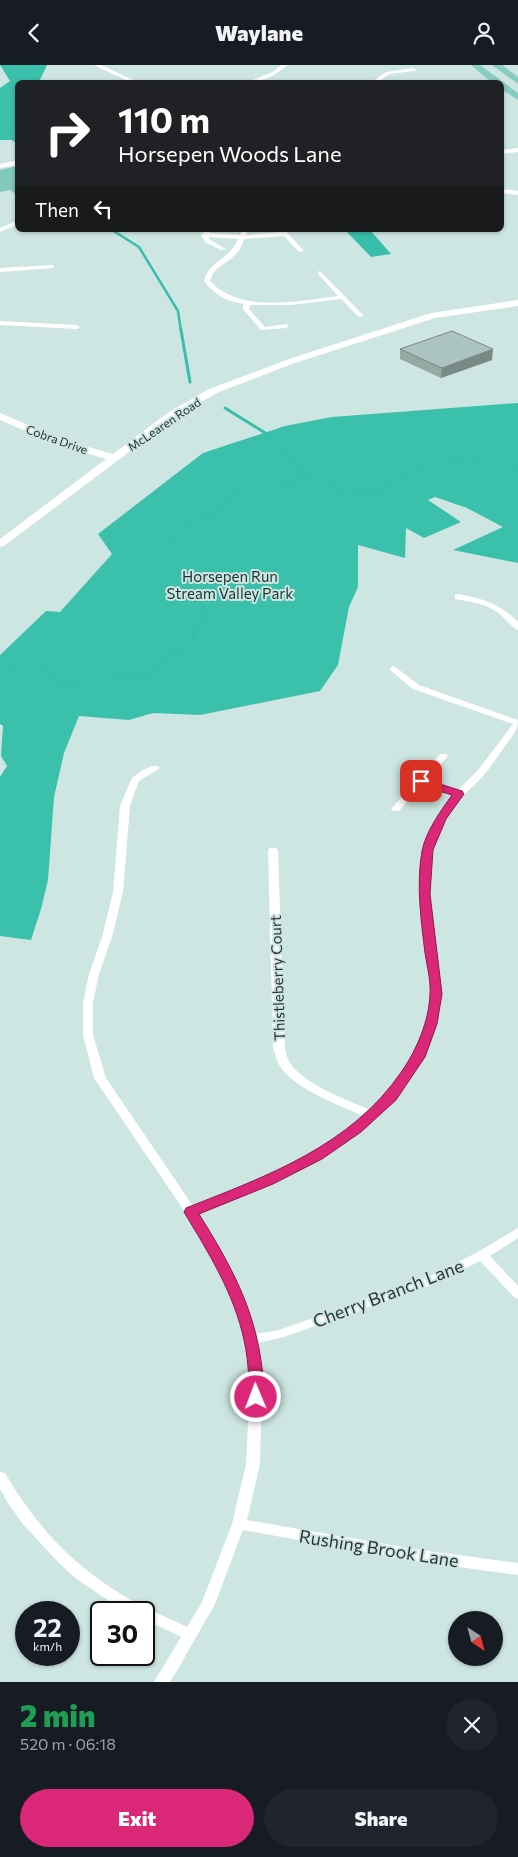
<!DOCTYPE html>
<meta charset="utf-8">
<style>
body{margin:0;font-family:Commissioner,sans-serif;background:#20242c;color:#f1f3f6;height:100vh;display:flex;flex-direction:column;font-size:19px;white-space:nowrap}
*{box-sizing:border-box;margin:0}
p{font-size:16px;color:#9ea1a6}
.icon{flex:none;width:28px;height:28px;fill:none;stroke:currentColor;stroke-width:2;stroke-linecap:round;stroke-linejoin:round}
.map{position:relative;height:1617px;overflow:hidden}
.sheet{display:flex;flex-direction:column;background:#171b24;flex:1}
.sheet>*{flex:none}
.top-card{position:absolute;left:15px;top:15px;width:489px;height:152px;border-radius:8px;box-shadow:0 1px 4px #0004;background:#202124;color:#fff;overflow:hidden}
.needle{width:32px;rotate:144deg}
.buttons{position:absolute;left:448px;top:1546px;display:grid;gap:10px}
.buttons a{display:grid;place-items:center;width:55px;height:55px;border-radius:50%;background:#171b24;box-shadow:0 1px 4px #0004;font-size:25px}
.speed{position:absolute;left:15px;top:1536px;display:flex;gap:10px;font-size:25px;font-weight:700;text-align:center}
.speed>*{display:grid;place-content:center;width:65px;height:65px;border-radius:50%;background:#171b24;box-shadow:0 1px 4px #0004;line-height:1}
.speed small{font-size:12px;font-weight:400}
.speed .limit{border:2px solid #111;border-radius:8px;background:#fff;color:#111}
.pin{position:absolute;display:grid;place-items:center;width:42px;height:42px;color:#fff;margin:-21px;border-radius:10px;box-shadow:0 2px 8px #0006}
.me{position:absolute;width:55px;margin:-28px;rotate:359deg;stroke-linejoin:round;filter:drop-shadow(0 0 4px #0008)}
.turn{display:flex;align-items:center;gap:18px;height:105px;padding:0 20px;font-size:22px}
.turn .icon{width:65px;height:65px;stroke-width:2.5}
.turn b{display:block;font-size:35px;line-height:42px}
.then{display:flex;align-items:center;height:48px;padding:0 20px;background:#0003;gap:10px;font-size:19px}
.round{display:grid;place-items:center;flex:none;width:52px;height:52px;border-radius:26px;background:#20242c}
.overview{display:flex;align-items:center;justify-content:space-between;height:85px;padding:0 20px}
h1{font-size:30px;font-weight:800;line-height:38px;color:#1e9e55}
.button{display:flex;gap:10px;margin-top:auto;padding:10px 20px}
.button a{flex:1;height:58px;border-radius:30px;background:#db2777;color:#fff;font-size:20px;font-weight:800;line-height:58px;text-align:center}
.button a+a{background:#20242c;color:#f1f3f6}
header{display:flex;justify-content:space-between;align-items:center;height:65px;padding:0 20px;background:#171b24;font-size:22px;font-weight:800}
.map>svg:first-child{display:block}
.green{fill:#81c9bb}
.forest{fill:#3bc0ac}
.water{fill:#38beaa}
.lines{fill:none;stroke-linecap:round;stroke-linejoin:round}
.stream-far2{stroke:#38beaa;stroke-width:2.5}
.stream-far1{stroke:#38beaa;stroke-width:3}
.stream{stroke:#38beaa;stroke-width:4}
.street{fill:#fff;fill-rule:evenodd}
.secondary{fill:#fff;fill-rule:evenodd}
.primary{fill:#89ccc2;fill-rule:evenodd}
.wall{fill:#93a9a4}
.shaded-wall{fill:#788986}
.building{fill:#abc4bf;stroke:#788986}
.route{fill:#db2777;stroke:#8e194d}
.labels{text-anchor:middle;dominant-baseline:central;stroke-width:4;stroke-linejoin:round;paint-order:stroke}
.far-street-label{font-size:12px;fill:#2c3634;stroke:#cde6e1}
.park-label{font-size:15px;fill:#1b322d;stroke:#cde6e1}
.street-label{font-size:15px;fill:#2c3634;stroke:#cde6e1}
.near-street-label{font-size:18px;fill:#2c3634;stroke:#cde6e1}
</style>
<header><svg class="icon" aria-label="back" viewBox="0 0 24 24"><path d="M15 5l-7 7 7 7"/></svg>Waylane<svg class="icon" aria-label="person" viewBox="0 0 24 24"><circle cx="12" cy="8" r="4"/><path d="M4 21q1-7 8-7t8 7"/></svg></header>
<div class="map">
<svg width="518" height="1617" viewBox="0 0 518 1617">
<rect width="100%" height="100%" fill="#cde6e1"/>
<path class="green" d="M 17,101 L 17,130 L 10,125 L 0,127 L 0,105 Z"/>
<path class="forest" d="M 0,0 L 47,0 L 39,17 L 18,18 L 17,75 L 0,75 L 0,23 L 10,16 Z
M 518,338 L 518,498 L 453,485 L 503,462 L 467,443 L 435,432 L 428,435 L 461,457 L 424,473 L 406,463 L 405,493 L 358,480 L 358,522 L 349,542 L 338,600 L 320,626 L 200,650 L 153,648 L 129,655 L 79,651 L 64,688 L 54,732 L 48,815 L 41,844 L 31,875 L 0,871 L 0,712 L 7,701 L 1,691 L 3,661 L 0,659 L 0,590 L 46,546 L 60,547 L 112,489 L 98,469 L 203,388 L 285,361 L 332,352 Z"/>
<path class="water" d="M 345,165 L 370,165 L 391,189 L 371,192 Z"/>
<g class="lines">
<path class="stream-far2" d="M 26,0 L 32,13 L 32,18
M 18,53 L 6,69 L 18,78
M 112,165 L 139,182 L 178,246 L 181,266"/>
<path class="stream-far1" d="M 181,265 L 190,317
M 225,343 L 275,374 L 306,412
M 3,608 C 22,598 28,591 47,608
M 151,608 L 168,590 L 192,583 L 194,573 L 192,564 L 203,554 L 202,537 L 196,534 L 194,530 L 203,525 L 209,517 L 205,511 L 174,508 L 172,501 L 180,496 L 179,492 L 166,485 L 175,473 L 177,464 L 194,456 L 214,451 L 223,444 L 236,427 L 247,423 L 284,421 L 306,412 L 333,417 L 341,428 C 360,429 382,428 398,415 C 403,412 404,407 408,403 C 445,397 482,390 518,403"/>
<path class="stream" d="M 45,607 L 61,617 L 132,613 L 152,607
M 0,609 L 5,607"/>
<path class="street" d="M 94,0 L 101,0 L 140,18 L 132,18 Z
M 281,0 L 287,0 C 276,11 260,18 245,18 L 273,7 Z
M 413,3 L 416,5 L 415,6 L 389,9 L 377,18 L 370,18 L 386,7 Z
M 501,124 L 518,126 L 518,130 L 501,128 Z
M 14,157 L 17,159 L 16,160 L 0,167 L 0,163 Z
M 207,165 L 210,167 L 209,168 L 240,170 L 242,165 L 248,165 L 246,170 L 281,167 L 279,165 L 285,165 L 304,186 L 299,187 L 284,171 L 244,174 C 242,181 239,187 233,192 C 224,200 213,203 210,216 C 240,249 298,236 338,231 L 318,209 L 318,207 L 320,206 L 364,251 L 359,252 L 341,234 L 291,240 L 250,240 L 249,244 L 265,262 L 286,259 L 289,261 L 286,263 L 261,265 L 243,244 L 243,239 C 225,235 216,231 204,216 C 208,196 230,195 238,174 L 208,172 L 210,175 L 226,184 L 221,185 L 205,177 L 201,170 Z
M 52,200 L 54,201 L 54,203 L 0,207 L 0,203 Z
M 0,256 L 77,260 L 80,262 L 77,264 L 0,260 Z
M 458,529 C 482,533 501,539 518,557 L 518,565 C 510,561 504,552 497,547 C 484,538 470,537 455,534 L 455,530 Z
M 394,601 L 419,620 L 518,655 C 518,666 512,671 505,681 C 498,691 491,702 483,711 C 475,720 466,727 459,735 C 448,748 440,763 435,778 C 418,825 438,876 441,924 C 443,946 434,969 424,989 C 379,1077 285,1114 198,1149 L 229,1200 L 246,1240 L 256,1269 L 279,1265 L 424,1214 L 478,1187 L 518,1163 L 518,1173 L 490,1191 L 518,1221 L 518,1234 L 514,1232 L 480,1196 L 432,1220 L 284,1272 L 258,1278 L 262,1316 L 260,1399 L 247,1455 L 414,1484 L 518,1498 L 518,1510 L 414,1496 L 243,1465 L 215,1539 L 175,1609 L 170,1617 L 154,1617 L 181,1572 L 144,1554 L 144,1548 L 128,1548 L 115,1540 L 74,1512 L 56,1495 L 22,1458 L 8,1438 L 0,1424 L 0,1407 L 5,1408 C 35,1460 74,1502 126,1532 C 145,1544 167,1552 187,1562 L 202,1537 L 232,1459 L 246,1399 L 250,1316 L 245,1275 L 234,1240 L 217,1200 L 187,1150 L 94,1013 L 83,970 L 83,938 L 89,909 L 102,872 L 113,827 L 120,741 L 132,713 L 141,706 L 152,701 L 158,701 L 160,703 L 139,716 L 130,741 L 123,827 L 112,872 L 99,909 L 93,938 L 93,970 L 106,1013 L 193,1141 C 252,1118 317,1095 363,1051 C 338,1039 292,1024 278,998 C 276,993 275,988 273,983 L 268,785 L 270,783 L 276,783 L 278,785 L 285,983 C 286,988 287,993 290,998 C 305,1020 346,1034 370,1045 C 401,1015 429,974 431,930 C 431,913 427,894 425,877 C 416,821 414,776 453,730 L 422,720 L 399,746 L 393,746 L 391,744 L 440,689 L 446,689 L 448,691 L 426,716 L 457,726 L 478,705 L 513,659 L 413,624 L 391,606 L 390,604 L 391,602 Z"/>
<path class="secondary" d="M 518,83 L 518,87 L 501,89 L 501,85 Z
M 18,95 L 18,100 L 0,103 L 0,99 Z
M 518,235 L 518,241 L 435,253 L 295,298 L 217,328 L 177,351 L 4,481 L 0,482 L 0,474 L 106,394 L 55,379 L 0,355 L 0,348 L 63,375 L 113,389 L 169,347 L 209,324 L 289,294 L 431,248 Z"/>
<path class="primary" d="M 471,0 L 480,0 L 518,28 L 518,35 L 501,24 L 501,18 L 492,18 Z
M 492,0 L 502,0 L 518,12 L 518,19 Z"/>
</g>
<path class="wall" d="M 400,284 L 492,295 L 441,313 L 400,294 Z"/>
<path class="shaded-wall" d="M 493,284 L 492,295 L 441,313 L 442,303 Z"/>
<path class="building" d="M 452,266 L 493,284 L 442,303 L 400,284 Z"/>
<path class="route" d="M 421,713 L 462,726 L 464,729 L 446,754 L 433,785 L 430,829 L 442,929 L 437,959 L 425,992 L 396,1035 L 361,1067 L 322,1094 L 273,1119 L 199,1149 C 230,1199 255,1243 262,1303 C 263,1313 266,1327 261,1336 L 256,1338 L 250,1336 C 247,1329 249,1321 249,1314 C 248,1301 247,1288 244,1275 C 234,1228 208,1187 184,1147 L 186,1143 C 267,1111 351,1081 402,1006 C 417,984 429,956 430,929 C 431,916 427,901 425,888 C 421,854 416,820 422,786 C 426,766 440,747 452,730 L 417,719 L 415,716 Z"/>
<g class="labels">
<g class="far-street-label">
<text transform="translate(164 359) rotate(-34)">McLearen Road</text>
<text transform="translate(57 374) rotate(20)">Cobra Drive</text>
</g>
<g class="park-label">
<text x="230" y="511">Horsepen Run<tspan x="230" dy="17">Stream Valley Park</tspan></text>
</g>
<g class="street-label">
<text transform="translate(277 913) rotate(-92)">Thistleberry Court</text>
</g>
<g class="near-street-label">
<text transform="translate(388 1228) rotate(-21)">Cherry Branch Lane</text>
<text transform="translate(379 1483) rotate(9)">Rushing Brook Lane</text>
</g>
</g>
</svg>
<div class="buttons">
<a><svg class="needle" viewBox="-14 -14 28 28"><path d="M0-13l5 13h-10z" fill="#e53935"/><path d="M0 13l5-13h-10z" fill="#9ea1a6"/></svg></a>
</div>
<div class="speed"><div>22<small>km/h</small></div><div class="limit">30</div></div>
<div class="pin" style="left:421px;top:716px;background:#d93025"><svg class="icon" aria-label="arrive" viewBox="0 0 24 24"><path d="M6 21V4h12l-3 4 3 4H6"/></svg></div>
<svg class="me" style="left:256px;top:1332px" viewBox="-20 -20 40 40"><circle r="17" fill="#db2777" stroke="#fff" stroke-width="3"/><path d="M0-11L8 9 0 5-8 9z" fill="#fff"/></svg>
<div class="top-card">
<div class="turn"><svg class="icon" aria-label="right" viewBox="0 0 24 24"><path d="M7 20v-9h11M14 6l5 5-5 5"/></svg><div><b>110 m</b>Horsepen Woods Lane</div></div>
<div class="then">Then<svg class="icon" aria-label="left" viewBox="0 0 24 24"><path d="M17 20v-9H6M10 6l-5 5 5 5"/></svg></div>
</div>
</div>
<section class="sheet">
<div class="overview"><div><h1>2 min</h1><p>520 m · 06:18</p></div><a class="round"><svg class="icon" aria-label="close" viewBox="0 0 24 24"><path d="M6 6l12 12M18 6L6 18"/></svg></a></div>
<div class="button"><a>Exit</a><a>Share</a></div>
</section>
